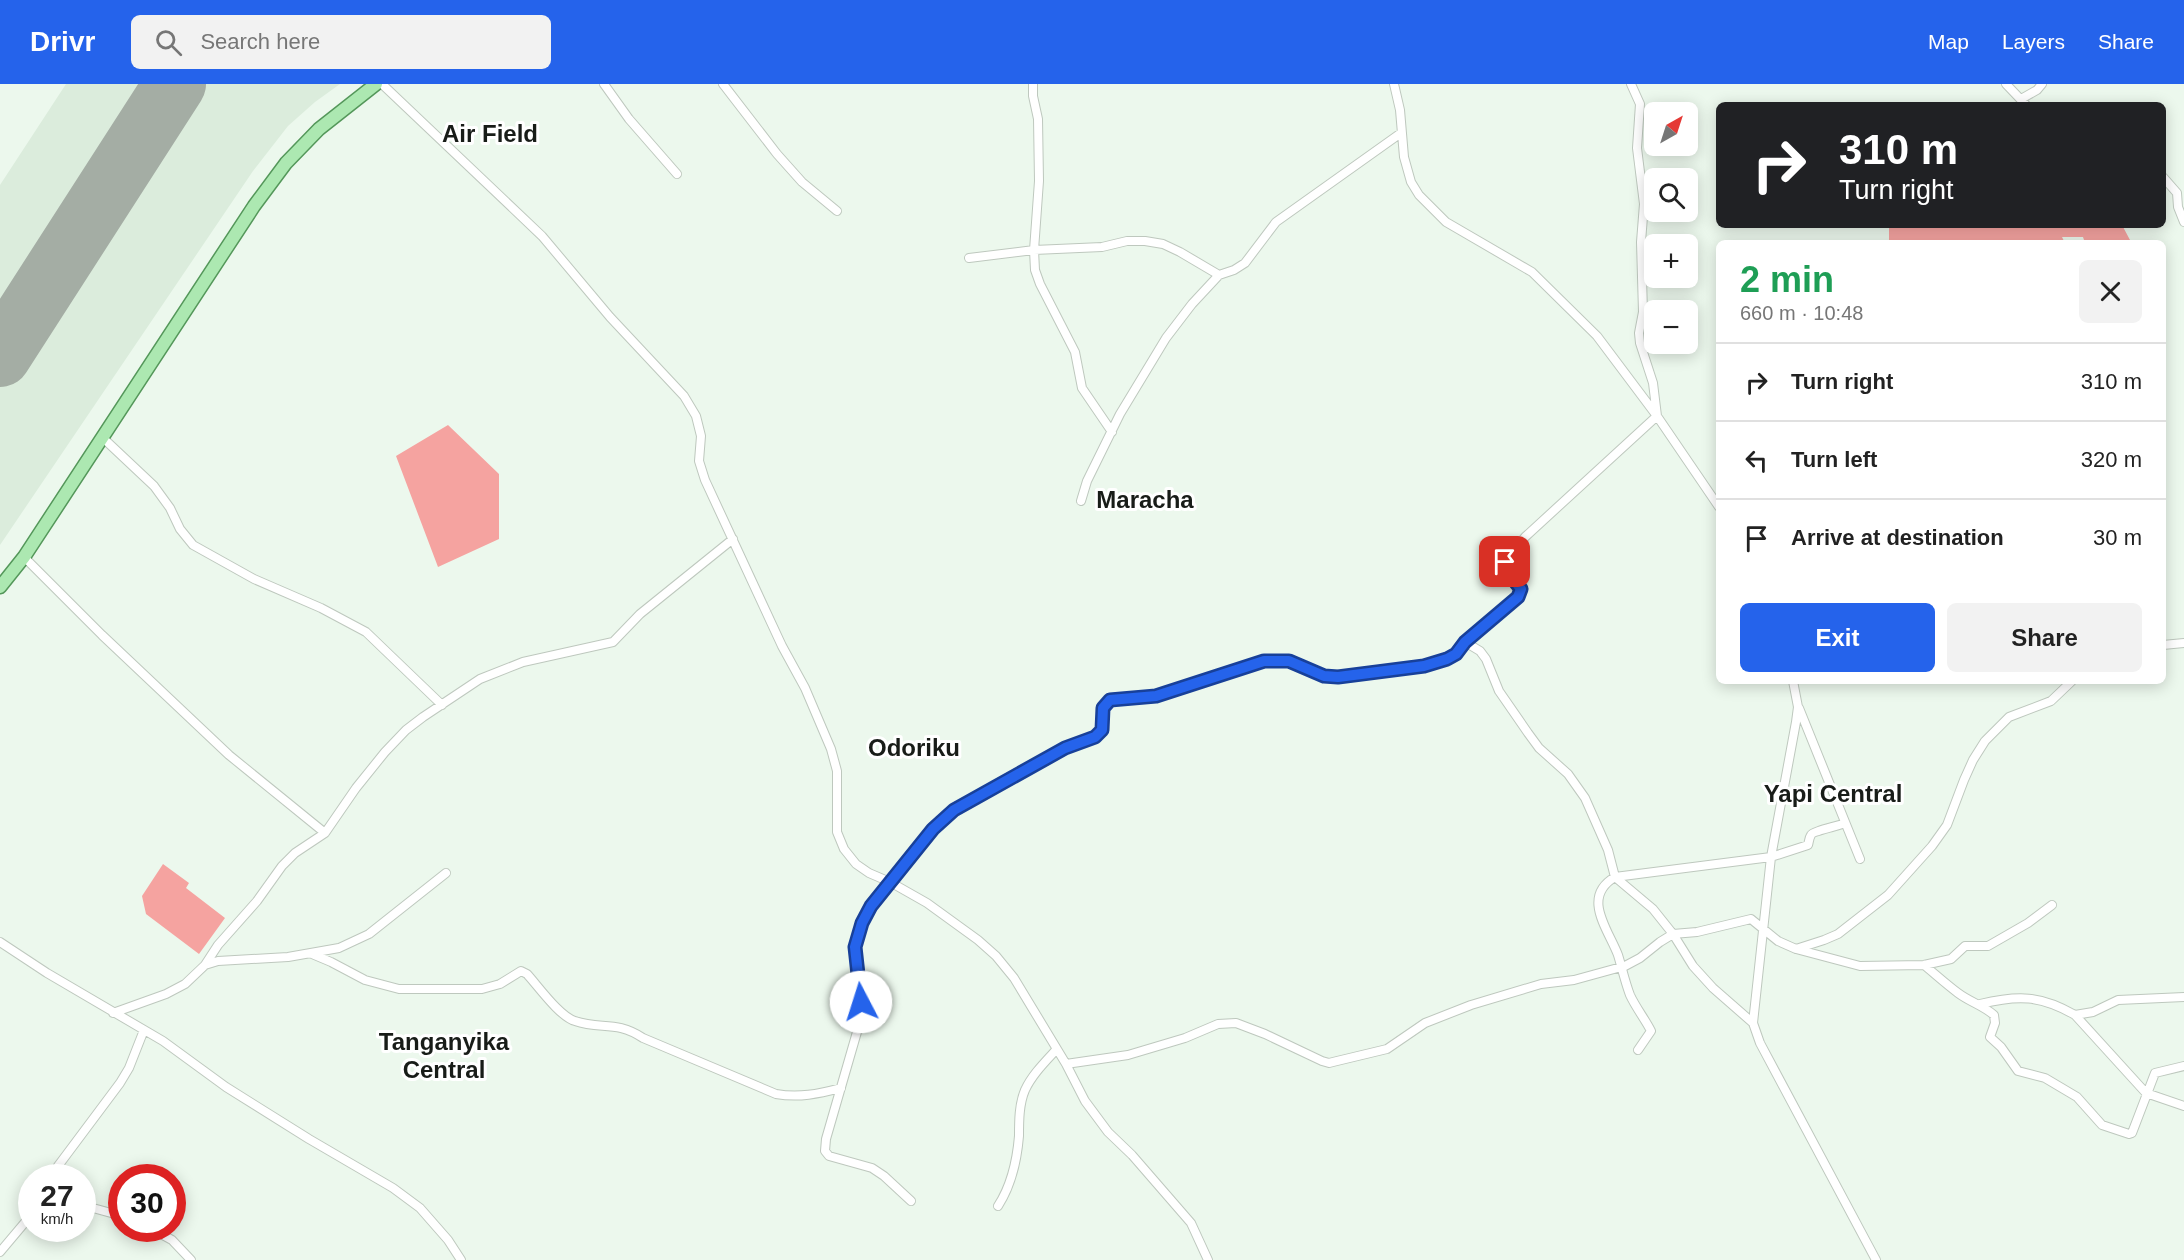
<!DOCTYPE html>
<meta charset="utf-8">
<style>
body{margin:0;font-family:Helvetica,sans-serif;background:#f2f2f2;color:#222;height:100vh;display:flex;flex-direction:column;font-size:22px;white-space:nowrap}
*{box-sizing:border-box;margin:0}
p{font-size:20px;color:#767676}
.icon{flex:none;width:33px;height:33px;fill:none;stroke:currentColor;stroke-width:2;stroke-linecap:round;stroke-linejoin:round}
.map{position:relative;flex:1;overflow:hidden}
.details{position:absolute;left:1716px;top:156px;width:450px;height:444px;display:flex;flex-direction:column;background:#fff;border-radius:9px;box-shadow:0 3px 15px #0003}
.details>*{flex:none}
.banner{position:absolute;left:1716px;top:18px;width:450px;height:126px;border-radius:9px;box-shadow:0 3px 15px #0003;background:#202124;color:#fff;overflow:hidden}
.needle{width:39px;rotate:39deg}
.tools{position:absolute;left:1644px;top:18px;display:grid;gap:12px}
.tools a{display:grid;place-items:center;width:54px;height:54px;border-radius:9px;background:#fff;box-shadow:0 3px 15px #0003;font-size:30px}
.speed{position:absolute;left:18px;top:1080px;display:flex;gap:12px;font-size:30px;font-weight:700;text-align:center}
.speed>*{display:grid;place-content:center;width:78px;height:78px;border-radius:50%;background:#fff;box-shadow:0 3px 15px #0003;line-height:1}
.speed small{font-size:15px;font-weight:400}
.speed .limit{border:9px solid #d22;background:#fff;color:#111}
.pin{position:absolute;display:grid;place-items:center;width:51px;height:51px;color:#fff;margin:-26px;border-radius:12px;box-shadow:0 3px 9px #0006}
.me{position:absolute;width:66px;margin:-33px;rotate:355deg;stroke-linejoin:round;filter:drop-shadow(0 0 4px #0008)}
.turn{display:flex;align-items:center;gap:21px;height:126px;padding:0 24px;font-size:27px}
.turn .icon{width:78px;height:78px;stroke-width:2.5}
.turn b{display:block;font-size:42px;line-height:51px}
.round{display:grid;place-items:center;flex:none;width:63px;height:63px;border-radius:9px;background:#f2f2f2}
.overview{display:flex;align-items:center;justify-content:space-between;height:102px;padding:0 24px}
h1{font-size:36px;font-weight:600;line-height:45px;color:#1e9e55}
.action{display:flex;gap:12px;margin-top:auto;padding:12px 24px}
.action a{flex:1;height:69px;border-radius:9px;background:#2563eb;color:#fff;font-size:24px;font-weight:600;line-height:69px;text-align:center}
.action a+a{background:#f2f2f2;color:#222}
ul{padding:0;list-style:none}
li{display:flex;align-items:center;gap:18px;height:78px;padding:0 24px;border-top:2px solid #e0e0e0}
li div{flex:1}
li b{display:block;font-size:22px}
li em{font-style:normal}
header{display:flex;align-items:center;gap:36px;box-sizing:border-box;height:84px;padding:0 30px;background:#2563eb;color:#fff}
header strong{font-size:28px}
nav{display:flex;gap:33px;margin-inline-start:auto;font-size:21px}
.search{width:420px;height:54px;background:#f2f2f2;display:flex;align-items:center;gap:15px;box-sizing:border-box;padding:0 21px;border-radius:9px;color:#767676;font-size:22px}
.map>svg:first-child{display:block}
.built{fill:#dbecdc}
.forest{fill:#f5a3a0}
.lines{fill:none;stroke-linecap:round;stroke-linejoin:round}
.runway{stroke:#a4ada4;stroke-width:62}
.minor-casing{stroke:#bec8be;stroke-width:10}
.primary-casing{stroke:#54975a;stroke-width:15}
.minor{stroke:#fff;stroke-width:8}
.primary{stroke:#ace8b1;stroke-width:12}
.route-casing{stroke:#184099;stroke-width:15}
.route{stroke:#2563eb;stroke-width:10}
.labels{text-anchor:middle;dominant-baseline:central;stroke-width:6;stroke-linejoin:round;paint-order:stroke}
.quarter-label{font-size:24px;font-weight:bold;fill:#181c18;stroke:#fff}
</style>
<header>
<strong>Drivr</strong>
<div class="search"><svg class="icon" aria-label="search" viewBox="0 0 24 24"><circle cx="10" cy="10" r="6"/><path d="M15 15l6 6"/></svg>Search here</div>
<nav><a>Map</a><a>Layers</a><a>Share</a></nav>
</header>
<div class="map">
<svg width="2184" height="1176" viewBox="0 0 2184 1176">
<rect width="100%" height="100%" fill="#ecf8ed"/>
<path class="built" d="M 66,0 L 340,0 L 315,18 L 288,42 L 253,87 L 0,461 L 0,101 Z"/>
<path class="forest" d="M 1889,141 L 2122,141 L 2130,156 L 2128,159 L 2085,159 L 2083,153 L 2062,153 L 2065,159 L 1889,159 Z
M 448,341 L 499,390 L 499,455 L 438,483 L 396,372 Z
M 163,780 L 189,799 L 186,804 L 225,834 L 199,870 L 146,830 L 142,812 Z"/>
<g class="lines">
<path class="runway" d="M 0,272 L 175,0"/>
<defs>
<path id="minor" d="M 382,0 L 542,152 L 610,233 L 684,312 L 696,332 L 701,352 L 699,377 L 705,396 L 782,562 L 805,604 L 831,665 L 837,687 L 837,748 L 844,765 L 856,780 L 869,789 L 890,798 L 927,819 L 978,856 L 996,872 L 1014,894 L 1066,980 L 1085,1017 L 1108,1048 L 1132,1071 L 1191,1139 L 1208,1176
M 604,0 L 629,35 L 677,90
M 723,0 L 777,70 L 802,98 L 837,127
M 1033,0 L 1033,12 L 1038,35 L 1039,97 L 1034,166 L 1035,186 L 1040,200 L 1075,268 L 1082,304 L 1112,348
M 1394,0 L 1400,26 L 1404,73 L 1411,98 L 1419,111 L 1446,138 L 1532,188 L 1597,252 L 1657,332 L 1719,423
M 2006,0 L 2026,21
M 2021,15 L 2037,6 L 2042,0
M 2163,93 L 2177,109 L 2178,123 L 2184,138
M 969,174 L 1034,166 L 1102,163 L 1127,157 L 1145,157 L 1163,160 L 1180,168 L 1219,191
M 103,354 L 154,402 L 170,424 L 180,445 L 193,461 L 254,495 L 321,524 L 366,548 L 442,621
M 1081,417 L 1087,397 L 1120,330 L 1166,254 L 1192,220 L 1219,191 L 1234,186 L 1245,179 L 1276,138 L 1401,49
M 24,473 L 102,551 L 229,671 L 325,749 L 356,704 L 385,668 L 406,646 L 423,633 L 480,595 L 523,578 L 613,558 L 640,530 L 733,455
M 1465,558 L 1480,567 L 1486,575 L 1499,607 L 1528,649 L 1539,664 L 1568,690 L 1585,714 L 1608,766 L 1615,793 L 1771,773 L 1808,761 C 1809,758 1809,754 1811,751 C 1813,747 1839,742 1845,739
M 2163,561 L 2184,559
M 1793,597 L 1798,623 L 1796,638 L 1771,773 L 1753,939 L 1760,959 L 1876,1176
M 1799,624 L 1860,775
M 0,858 L 47,889 L 163,957 L 226,1003 L 309,1055 L 393,1104 L 420,1124 L 448,1156 L 461,1176
M 1796,865 L 1824,856 L 1838,850 L 1888,811 L 1932,762 L 1947,741 L 1964,696 L 1973,676 L 1985,657 L 2009,633 L 2051,617 L 2072,597
M 312,870 L 331,878 L 365,896 L 399,905 L 482,905 L 500,900 L 521,887 L 527,890 C 538,902 560,933 575,937 C 601,946 616,936 643,954 L 776,1010 C 799,1014 818,1010 841,1004
M 205,881 L 218,877 L 288,873 L 339,864 L 369,850 L 446,789
M 1924,881 C 1935,890 1946,900 1958,909 C 1970,918 1982,921 1994,931 L 1995,939 L 1990,953 L 2001,963 L 2018,987 L 2045,994 L 2077,1013 L 2102,1041 L 2129,1050 L 2132,1049 L 2155,989 L 2184,982
M 1980,920 C 2018,911 2040,911 2075,931 L 2146,1009 L 2184,1022
M 113,929 L 166,910 L 185,900 L 205,881 L 218,861 L 257,817 L 282,782 L 295,769 L 325,749
M 2075,931 L 2093,928 L 2118,916 L 2184,913
M 1638,966 L 1651,947 C 1645,935 1636,924 1630,911 C 1625,898 1622,884 1618,871 C 1608,845 1581,813 1615,793 L 1653,825 L 1673,850 L 1693,882 L 1713,904 L 1753,939
M 1066,980 L 1128,971 L 1185,954 L 1218,940 L 1236,939 L 1265,950 L 1322,977 L 1329,979 L 1337,977 L 1387,965 L 1425,939 L 1471,921 L 1541,900 L 1574,896 L 1625,882 L 1640,874 L 1660,858 L 1673,850 L 1697,848 L 1751,835 L 1778,857 L 1796,865 L 1860,882 L 1924,881 L 1951,875 L 1965,862 L 1988,862 L 2028,839 L 2052,821
M 53,1094 L 58,1082 L 120,999 L 129,984 L 144,946
M 911,1117 L 884,1092 L 872,1084 L 829,1072 L 825,1067 L 826,1055 L 857,948 L 861,906 L 855,863 L 862,839 L 871,822 L 933,745 L 954,726 L 1065,665 L 1095,653 L 1102,646 C 1105,633 1098,620 1116,614 L 1156,612 L 1265,577 L 1289,577 L 1324,592 L 1338,593 L 1424,582 L 1447,575 L 1456,569 L 1465,558 L 1518,513 L 1521,505 L 1506,486 L 1504,481 L 1507,474 L 1525,453 L 1657,332 L 1653,299 L 1640,259 L 1639,249 L 1643,228 L 1641,158 L 1644,120 L 1637,64 L 1640,20 L 1631,0
M 82,1121 L 122,1132
M 998,1122 C 1011,1102 1017,1076 1019,1052 C 1019,1037 1019,1020 1025,1006 C 1032,991 1044,979 1056,966
M 150,1144 L 172,1156 L 191,1176
M 0,1168 L 32,1130"/>
<path id="primary" d="M 0,503 L 24,473 L 254,122 L 286,79 L 319,45 L 376,0"/>
</defs>
<use href="#minor" class="minor-casing"/>
<use href="#primary" class="primary-casing"/>
<use href="#minor" class="minor"/>
<use href="#primary" class="primary"/>
</g>
<g class="lines">
<defs>
<path id="route" d="M 861,918 L 855,863 L 862,839 L 871,822 L 933,745 L 954,726 L 1065,664 L 1095,653 L 1102,646 L 1103,624 L 1110,616 L 1156,612 L 1264,577 L 1289,577 L 1324,592 L 1338,593 L 1424,582 L 1447,575 L 1456,570 L 1465,558 L 1518,513 L 1521,505 L 1506,486 L 1505,478"/>
</defs>
<use href="#route" class="route-casing"/>
<use href="#route" class="route"/>
</g>
<g class="labels">
<g class="quarter-label">
<text x="490" y="49">Air Field</text>
<text x="1145" y="415">Maracha</text>
<text x="914" y="663">Odoriku</text>
<text x="1833" y="709">Yapi Central</text>
<text x="444" y="957">Tanganyika<tspan x="444" dy="28">Central</tspan></text>
</g>
</g>
</svg>
<div class="tools">
<a><svg class="needle" viewBox="-14 -14 28 28"><path d="M0-13l5 13h-10z" fill="#e53935"/><path d="M0 13l5-13h-10z" fill="#767676"/></svg></a>
<a><svg class="icon" aria-label="search" viewBox="0 0 24 24"><circle cx="10" cy="10" r="6"/><path d="M15 15l6 6"/></svg></a>
<a>+</a>
<a>−</a>
</div>
<div class="speed"><div>27<small>km/h</small></div><div class="limit">30</div></div>
<div class="pin" style="left:1505px;top:478px;background:#d93025"><svg class="icon" aria-label="arrive" viewBox="0 0 24 24"><path d="M6 21V4h12l-3 4 3 4H6"/></svg></div>
<svg class="me" style="left:861px;top:918px" viewBox="-20 -20 40 40"><circle r="19" fill="#fff"/><path d="M0-13L10 11 0 6-10 11z" fill="#2563eb"/></svg>
<div class="banner">
<div class="turn"><svg class="icon" aria-label="right" viewBox="0 0 24 24"><path d="M7 20v-9h11M14 6l5 5-5 5"/></svg><div><b>310 m</b>Turn right</div></div>
</div>
<section class="details">
<div class="overview"><div><h1>2 min</h1><p>660 m · 10:48</p></div><a class="round"><svg class="icon" aria-label="close" viewBox="0 0 24 24"><path d="M6 6l12 12M18 6L6 18"/></svg></a></div>
<ul>
<li><svg class="icon" aria-label="right" viewBox="0 0 24 24"><path d="M7 20v-9h11M14 6l5 5-5 5"/></svg><div><b>Turn right</b></div><em>310 m</em></li>
<li><svg class="icon" aria-label="left" viewBox="0 0 24 24"><path d="M17 20v-9H6M10 6l-5 5 5 5"/></svg><div><b>Turn left</b></div><em>320 m</em></li>
<li><svg class="icon" aria-label="arrive" viewBox="0 0 24 24"><path d="M6 21V4h12l-3 4 3 4H6"/></svg><div><b>Arrive at destination</b></div><em>30 m</em></li>
</ul>
<div class="action"><a>Exit</a><a>Share</a></div>
</section>
</div>
